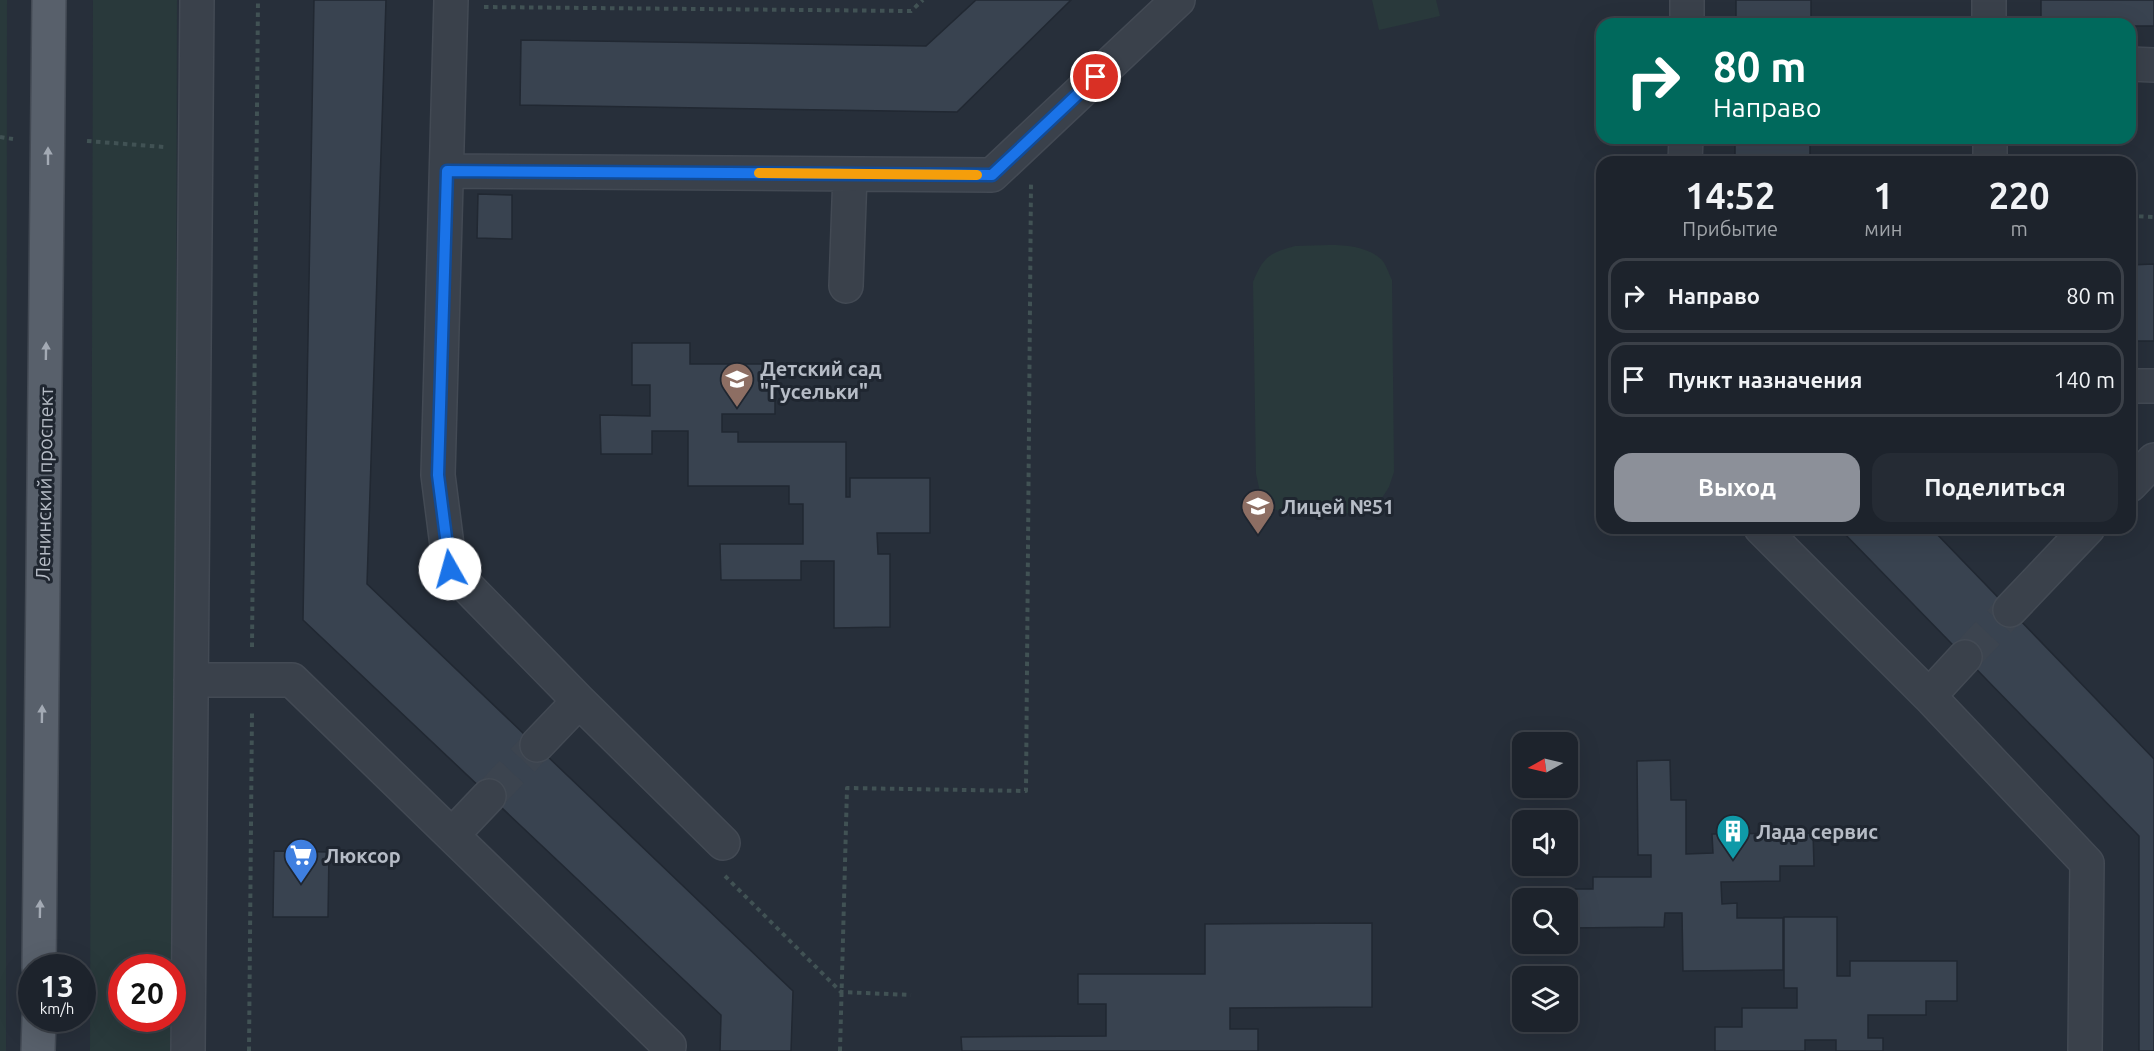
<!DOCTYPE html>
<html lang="ru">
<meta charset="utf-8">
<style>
body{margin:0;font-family:Ubuntu,sans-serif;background:#252b34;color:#f1f3f6;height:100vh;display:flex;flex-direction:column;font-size:22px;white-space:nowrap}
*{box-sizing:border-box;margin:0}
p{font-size:20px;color:#a0a4a9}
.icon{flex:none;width:33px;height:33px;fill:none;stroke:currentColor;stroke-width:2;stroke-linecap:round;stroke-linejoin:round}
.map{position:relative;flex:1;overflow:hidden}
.panel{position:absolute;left:1596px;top:156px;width:540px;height:378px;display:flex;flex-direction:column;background:#1d232c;border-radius:18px;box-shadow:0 6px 24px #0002,0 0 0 2px #3b4048}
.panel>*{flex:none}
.banner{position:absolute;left:1596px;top:18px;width:540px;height:126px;border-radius:18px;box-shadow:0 6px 24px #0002,0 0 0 2px #3b4048;background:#00695c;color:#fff;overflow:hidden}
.needle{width:39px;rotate:262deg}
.controls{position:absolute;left:1512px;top:732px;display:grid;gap:12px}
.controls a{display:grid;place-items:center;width:66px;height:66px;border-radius:12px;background:#1d232c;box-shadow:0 6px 24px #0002,0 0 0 2px #3b4048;font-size:30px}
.speed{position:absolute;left:18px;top:954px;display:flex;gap:12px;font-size:30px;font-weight:700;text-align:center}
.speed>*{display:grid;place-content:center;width:78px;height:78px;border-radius:50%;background:#1d232c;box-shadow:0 6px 24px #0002,0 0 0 2px #3b4048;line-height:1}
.speed small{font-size:15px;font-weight:400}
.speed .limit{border:9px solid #d22;background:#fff;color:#111}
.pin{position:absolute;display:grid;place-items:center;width:51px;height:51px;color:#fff;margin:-26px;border:3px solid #fff;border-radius:50%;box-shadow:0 2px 6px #0007}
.me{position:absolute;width:66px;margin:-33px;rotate:353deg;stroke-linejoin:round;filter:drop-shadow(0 0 4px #0008)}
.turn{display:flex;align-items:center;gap:21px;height:126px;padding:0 18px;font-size:27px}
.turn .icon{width:78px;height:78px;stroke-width:2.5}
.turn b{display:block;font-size:42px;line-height:51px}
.eta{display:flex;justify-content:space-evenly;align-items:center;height:102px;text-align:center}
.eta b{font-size:36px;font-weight:700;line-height:42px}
.cta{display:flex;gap:12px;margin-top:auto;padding:12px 18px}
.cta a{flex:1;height:69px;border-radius:18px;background:#8c9099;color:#fff;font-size:24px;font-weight:700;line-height:69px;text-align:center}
.cta a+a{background:#252b34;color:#f1f3f6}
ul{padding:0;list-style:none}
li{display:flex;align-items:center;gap:18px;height:75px;margin:0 12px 9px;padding:0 6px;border:3px solid #3b4048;border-radius:18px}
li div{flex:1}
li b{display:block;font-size:22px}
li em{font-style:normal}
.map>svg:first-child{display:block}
.green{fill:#29393b;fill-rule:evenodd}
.building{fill:#394350;stroke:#212832;stroke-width:1.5}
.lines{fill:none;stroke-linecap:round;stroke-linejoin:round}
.minor-tunnel{stroke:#3c444f;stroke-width:33;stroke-dasharray:33 16;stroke-linecap:butt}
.minor-casing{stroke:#434a54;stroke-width:36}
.major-casing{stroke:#434a54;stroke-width:36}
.path{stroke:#415254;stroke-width:4;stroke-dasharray:4.5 4.5;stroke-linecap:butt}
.minor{stroke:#3a414b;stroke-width:33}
.major{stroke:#58606b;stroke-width:33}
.oneway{fill:#a3aab4}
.route-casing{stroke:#114b97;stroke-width:15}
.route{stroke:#1a73e8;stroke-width:10}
.slow{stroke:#f59e0b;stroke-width:10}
.labels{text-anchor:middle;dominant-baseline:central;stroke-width:6;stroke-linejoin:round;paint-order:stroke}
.poi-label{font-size:20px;font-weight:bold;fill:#b6bcc6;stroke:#1f2630;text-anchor:start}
.street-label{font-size:20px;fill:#b6bcc6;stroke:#1f2630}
</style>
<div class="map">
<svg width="2154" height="1051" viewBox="0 0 2154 1051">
<rect width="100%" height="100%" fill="#272f3a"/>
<path class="green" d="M 0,0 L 7,0 L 6,1051 L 0,1051 Z
M 93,0 L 177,0 L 174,1051 L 90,1051 ZM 122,968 L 172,968 L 172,1018 L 122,1018 Z
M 1372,0 L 1436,0 L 1440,16 L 1379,30 Z
M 1295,246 C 1322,246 1359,240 1381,259 C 1386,264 1389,274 1392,280 L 1394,472 L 1389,487 L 1378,504 L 1358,513 L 1288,515 L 1272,508 L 1260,492 L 1256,474 L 1253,282 C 1263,257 1269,253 1295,246 Z"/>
<path class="building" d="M 314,0 L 386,0 L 367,584 L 793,991 L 791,1051 L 720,1051 L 721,1015 L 303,620 Z
M 976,0 L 1071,0 L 957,112 L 520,105 L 521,40 L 926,46 Z
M 1736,0 L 1811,0 L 1811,24 L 1736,24 Z
M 2041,0 L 2154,0 L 2154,26 L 2130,26 L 2130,24 L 2041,24 Z
M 1735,138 L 1810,138 L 1810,162 L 1735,162 Z
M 478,194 L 512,195 L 512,239 L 477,238 Z
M 2154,264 L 2154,341 L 2130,341 L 2130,265 Z
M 632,343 L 690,343 L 690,364 L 775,364 L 775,414 L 722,414 L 722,432 L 738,432 L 738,442 L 846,442 L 846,497 L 850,497 L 850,478 L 930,478 L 930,533 L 877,533 L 878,554 L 890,554 L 890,627 L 834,628 L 834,561 L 801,561 L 801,580 L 721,580 L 720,544 L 803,544 L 803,504 L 789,504 L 789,486 L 688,486 L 688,431 L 652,431 L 652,454 L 601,454 L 600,415 L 650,416 L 650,385 L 632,385 Z
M 1839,528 L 1931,528 L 2154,759 L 2154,1051 L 2139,1051 L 2139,836 Z
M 1670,760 L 1671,800 L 1686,800 L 1686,854 L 1713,853 L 1712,834 L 1813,833 L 1814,866 L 1780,866 L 1780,881 L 1721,882 L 1722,904 L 1737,903 L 1737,918 L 1783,918 L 1783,970 L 1683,971 L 1682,913 L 1665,913 L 1664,927 L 1568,928 L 1568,898 L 1557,898 L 1557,889 L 1593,889 L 1593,877 L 1651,877 L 1651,855 L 1638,855 L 1637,761 Z
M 274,851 L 329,852 L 328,917 L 273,917 Z
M 1784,917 L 1837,917 L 1837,976 L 1850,976 L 1850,961 L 1957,961 L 1957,1001 L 1926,1001 L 1926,1015 L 1868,1015 L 1868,1038 L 1883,1038 L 1883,1051 L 1836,1051 L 1836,1040 L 1805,1040 L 1805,1051 L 1715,1051 L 1715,1027 L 1742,1027 L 1742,1008 L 1797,1008 L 1797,988 L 1784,988 Z
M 1372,923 L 1372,1007 L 1230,1008 L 1230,1029 L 1258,1029 L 1258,1051 L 962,1051 L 961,1037 L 1106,1036 L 1106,1004 L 1078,1004 L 1078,974 L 1205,974 L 1205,924 Z"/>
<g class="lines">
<path class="minor-tunnel" d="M 1965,657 L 2010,610
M 489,796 L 537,745"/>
<defs>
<path id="minor" d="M 451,0 L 438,475 L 450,569 L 579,701 L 723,843
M 1989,0 L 1989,24
M 1687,24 L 1687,0
M 2130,64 L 2154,65
M 1990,138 L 1990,162
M 1685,162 L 1686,138
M 447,171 L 992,175 L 1178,0
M 846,286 L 850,174
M 2130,386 L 2154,386
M 2130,485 L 2154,460
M 1761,528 L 1929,696 L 2087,863 L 2085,1051
M 2010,610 L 2088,528
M 191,680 L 292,680 L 669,1046 L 668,1051
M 1929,696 L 1965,657
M 537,745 L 579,701
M 452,835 L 489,796
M 188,1051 L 197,0"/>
<path id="major" d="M 39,968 L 49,0
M 38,1051 L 39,1018"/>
</defs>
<use href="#minor" class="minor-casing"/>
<use href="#major" class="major-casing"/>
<path class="path" d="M 484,7 L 911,11 L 923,0
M 0,137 L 13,139
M 87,141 L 164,147
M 2130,216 L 2154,217
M 252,647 L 258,0
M 725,876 L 841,992 L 911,995
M 249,1051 L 252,712
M 840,1051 L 847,788 L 1026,791 L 1031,184"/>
<use href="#minor" class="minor"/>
<use href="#major" class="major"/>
</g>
<defs><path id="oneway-solid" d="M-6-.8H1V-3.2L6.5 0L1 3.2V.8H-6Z" transform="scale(1.5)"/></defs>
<g class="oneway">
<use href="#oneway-solid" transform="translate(48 156) rotate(-90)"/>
<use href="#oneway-solid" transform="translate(46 351) rotate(-89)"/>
<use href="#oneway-solid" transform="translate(42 714) rotate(-89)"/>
<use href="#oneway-solid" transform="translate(40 909) rotate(-89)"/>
</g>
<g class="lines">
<defs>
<path id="route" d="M 450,569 L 438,475 L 447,171 L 992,175 L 1096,77"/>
</defs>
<use href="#route" class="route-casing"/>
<use href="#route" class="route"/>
<path class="slow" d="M 759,173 L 977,175"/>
</g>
<defs>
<symbol id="school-pin" viewBox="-11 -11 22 30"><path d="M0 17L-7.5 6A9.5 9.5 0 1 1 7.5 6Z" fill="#8d6e63" stroke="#1f2630"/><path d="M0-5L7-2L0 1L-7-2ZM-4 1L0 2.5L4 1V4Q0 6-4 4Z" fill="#fff"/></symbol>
<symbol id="building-pin" viewBox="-11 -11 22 30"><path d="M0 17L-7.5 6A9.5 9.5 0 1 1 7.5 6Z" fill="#0f9aa8" stroke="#1f2630"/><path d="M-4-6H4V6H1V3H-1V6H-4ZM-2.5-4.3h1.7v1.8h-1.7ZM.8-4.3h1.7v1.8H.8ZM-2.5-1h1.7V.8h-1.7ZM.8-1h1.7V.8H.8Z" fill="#fff"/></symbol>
<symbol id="supermarket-pin" viewBox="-11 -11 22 30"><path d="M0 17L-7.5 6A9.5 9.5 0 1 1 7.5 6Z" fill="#3f7fe0" stroke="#1f2630"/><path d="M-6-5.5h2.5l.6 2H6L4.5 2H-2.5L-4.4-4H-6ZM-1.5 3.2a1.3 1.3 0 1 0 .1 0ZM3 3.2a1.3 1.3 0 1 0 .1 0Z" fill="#fff"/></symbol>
</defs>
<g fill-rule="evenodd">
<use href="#school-pin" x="718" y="360" width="38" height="52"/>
<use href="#school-pin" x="1239" y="487" width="38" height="52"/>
<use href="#building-pin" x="1714" y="812" width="38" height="52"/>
<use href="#supermarket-pin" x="282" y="836" width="38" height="52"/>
</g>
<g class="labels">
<g class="poi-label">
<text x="760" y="368">Детский сад<tspan x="760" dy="23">"Гусельки"</tspan></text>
<text x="1281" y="506">Лицей №51</text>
<text x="1756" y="831">Лада сервис</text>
<text x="324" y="855">Люксор</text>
</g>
<g class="street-label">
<text transform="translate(44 484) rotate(-89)">Ленинский проспект</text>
</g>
</g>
</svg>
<div class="controls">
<a><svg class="needle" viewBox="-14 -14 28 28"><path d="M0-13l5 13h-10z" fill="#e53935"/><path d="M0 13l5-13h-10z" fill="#a0a4a9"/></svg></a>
<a><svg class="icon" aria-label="sound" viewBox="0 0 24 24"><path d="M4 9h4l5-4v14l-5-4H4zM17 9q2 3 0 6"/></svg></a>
<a><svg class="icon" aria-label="search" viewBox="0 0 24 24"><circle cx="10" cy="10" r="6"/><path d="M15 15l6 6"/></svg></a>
<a><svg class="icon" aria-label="layers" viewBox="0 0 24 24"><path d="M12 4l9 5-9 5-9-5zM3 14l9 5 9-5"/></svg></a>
</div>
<div class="speed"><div>13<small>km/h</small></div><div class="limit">20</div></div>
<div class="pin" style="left:1096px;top:77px;background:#d93025"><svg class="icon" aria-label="arrive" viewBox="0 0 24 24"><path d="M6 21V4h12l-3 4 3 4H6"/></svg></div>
<svg class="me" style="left:450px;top:569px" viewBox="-20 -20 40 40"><circle r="19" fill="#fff"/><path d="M0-13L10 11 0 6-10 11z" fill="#1a73e8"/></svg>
<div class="banner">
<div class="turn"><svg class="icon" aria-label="right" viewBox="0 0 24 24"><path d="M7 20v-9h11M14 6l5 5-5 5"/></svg><div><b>80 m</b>Направо</div></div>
</div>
<section class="panel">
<div class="eta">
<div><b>14:52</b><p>Прибытие</p></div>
<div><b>1</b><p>мин</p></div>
<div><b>220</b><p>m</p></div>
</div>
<ul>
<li><svg class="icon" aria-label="right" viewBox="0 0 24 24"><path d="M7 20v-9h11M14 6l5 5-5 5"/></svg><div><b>Направо</b></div><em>80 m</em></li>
<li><svg class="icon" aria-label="arrive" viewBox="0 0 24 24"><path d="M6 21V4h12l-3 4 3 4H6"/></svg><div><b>Пункт назначения</b></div><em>140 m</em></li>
</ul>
<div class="cta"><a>Выход</a><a>Поделиться</a></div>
</section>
</div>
